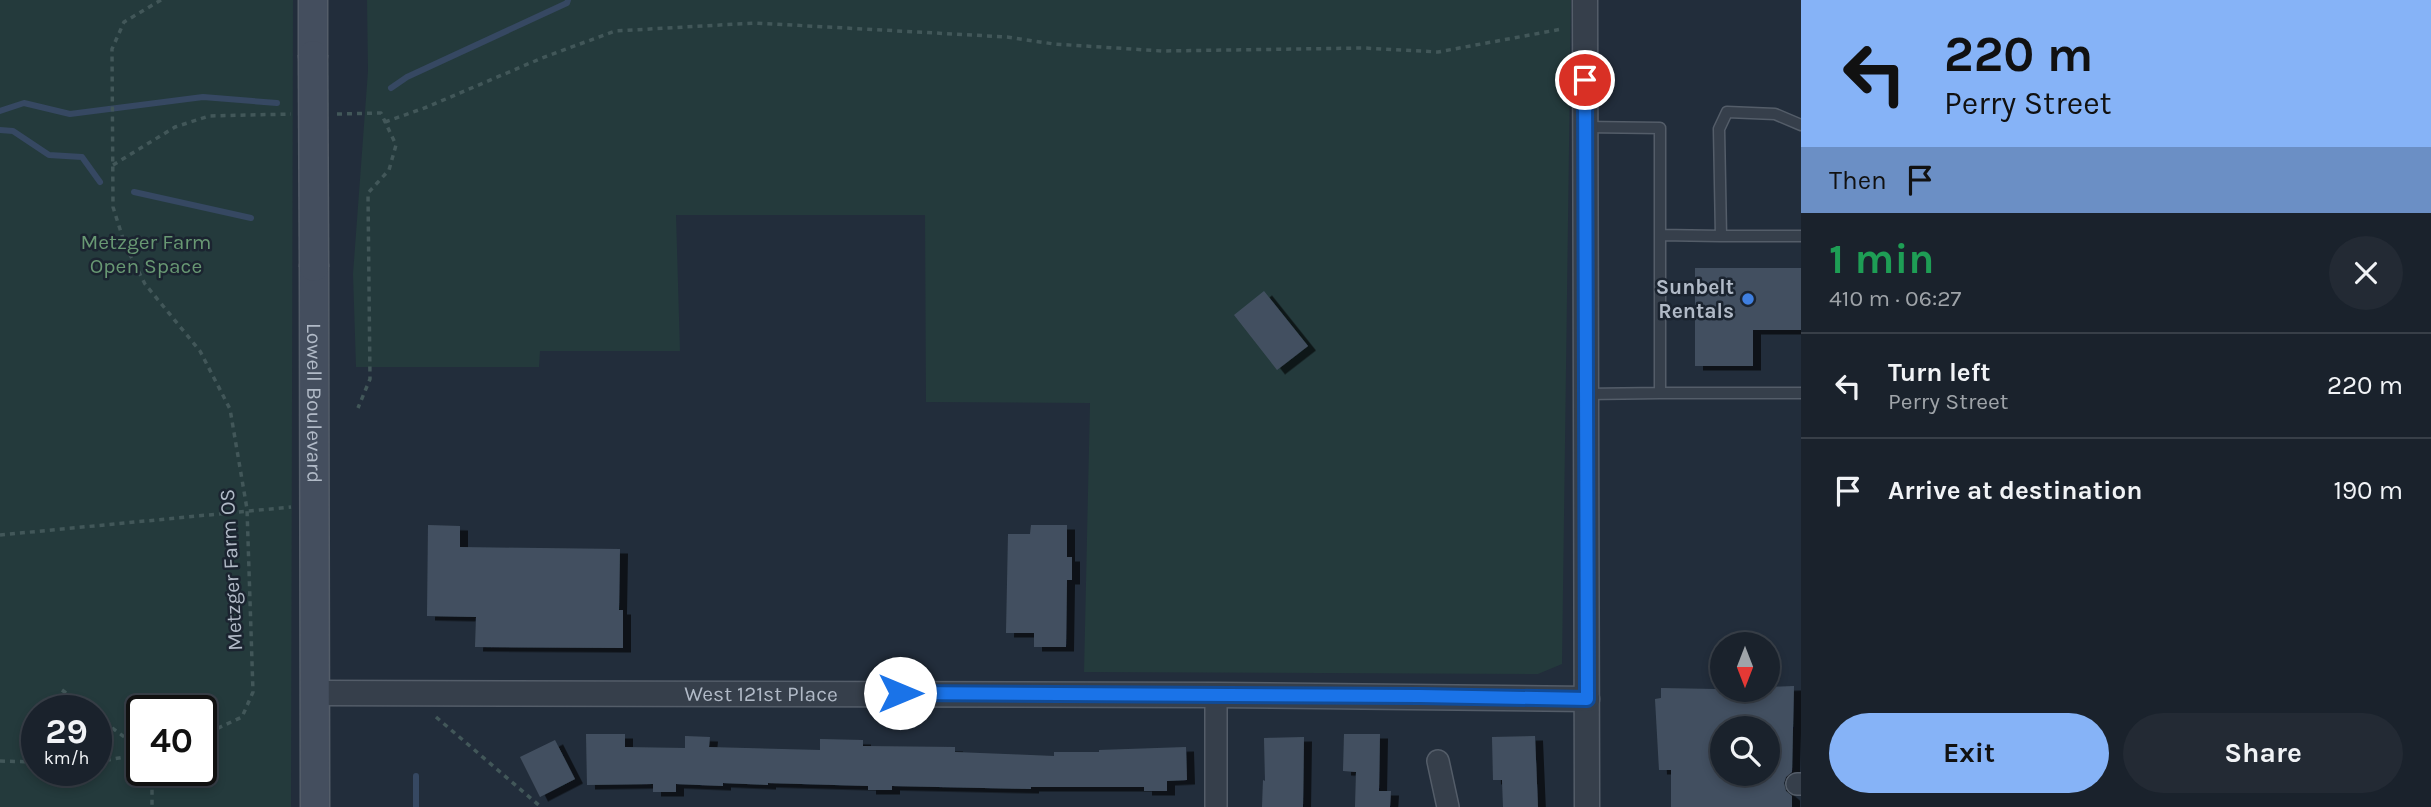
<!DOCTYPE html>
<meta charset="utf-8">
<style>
body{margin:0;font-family:Karla,sans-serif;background:#232a34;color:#f1f3f6;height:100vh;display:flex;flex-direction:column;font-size:26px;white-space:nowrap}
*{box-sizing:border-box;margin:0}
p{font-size:23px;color:#9fa4a9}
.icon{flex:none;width:38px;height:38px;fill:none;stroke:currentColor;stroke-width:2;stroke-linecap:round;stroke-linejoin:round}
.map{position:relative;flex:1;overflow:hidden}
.details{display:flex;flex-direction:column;background:#1a222c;width:630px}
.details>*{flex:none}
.top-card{background:#86b3f7;color:#111;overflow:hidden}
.needle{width:46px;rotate:180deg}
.buttons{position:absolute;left:1710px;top:632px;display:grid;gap:14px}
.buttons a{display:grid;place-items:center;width:70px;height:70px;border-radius:50%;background:#1a222c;box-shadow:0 4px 10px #0003,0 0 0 2px #383f48;font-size:35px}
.speed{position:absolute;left:21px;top:695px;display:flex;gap:14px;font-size:35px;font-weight:700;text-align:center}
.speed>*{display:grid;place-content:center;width:91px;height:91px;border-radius:50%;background:#1a222c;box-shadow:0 4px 10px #0003,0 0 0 2px #383f48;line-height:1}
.speed small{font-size:18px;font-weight:400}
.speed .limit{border:4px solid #111;border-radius:10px;background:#fff;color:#111}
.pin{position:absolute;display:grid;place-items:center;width:60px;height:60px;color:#fff;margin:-30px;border:4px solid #fff;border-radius:50%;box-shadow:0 2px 7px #0007}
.me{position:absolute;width:77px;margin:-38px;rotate:90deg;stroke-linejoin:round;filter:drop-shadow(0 0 5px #0008)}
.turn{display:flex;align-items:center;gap:24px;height:147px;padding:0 28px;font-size:32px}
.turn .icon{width:91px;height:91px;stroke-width:2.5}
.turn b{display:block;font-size:49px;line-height:60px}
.then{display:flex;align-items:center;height:66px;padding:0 28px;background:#0003;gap:14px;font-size:26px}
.round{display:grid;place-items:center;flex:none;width:74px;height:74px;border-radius:37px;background:#232a34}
.overview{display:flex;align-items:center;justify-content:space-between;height:119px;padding:0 28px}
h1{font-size:42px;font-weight:700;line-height:52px;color:#1e9e55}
.action{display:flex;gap:14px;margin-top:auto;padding:14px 28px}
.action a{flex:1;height:80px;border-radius:42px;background:#86b3f7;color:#111;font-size:28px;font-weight:700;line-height:80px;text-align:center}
.action a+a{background:#232a34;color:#f1f3f6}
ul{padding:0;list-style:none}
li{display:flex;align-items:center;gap:21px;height:105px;padding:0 28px;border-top:2px solid #383f48}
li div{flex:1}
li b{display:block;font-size:26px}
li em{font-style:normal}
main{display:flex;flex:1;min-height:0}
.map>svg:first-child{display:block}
.green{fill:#243a3c;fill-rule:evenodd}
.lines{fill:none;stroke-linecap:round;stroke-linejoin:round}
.stream{stroke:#364862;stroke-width:6}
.building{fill:#435060;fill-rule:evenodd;filter:url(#shadow)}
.service-casing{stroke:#545d69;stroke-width:13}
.minor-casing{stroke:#545d69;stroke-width:24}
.tertiary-casing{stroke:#545d69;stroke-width:27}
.secondary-casing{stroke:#545d69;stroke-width:31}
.path{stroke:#425759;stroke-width:3.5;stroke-dasharray:5 5;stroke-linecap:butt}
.service{stroke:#363f4b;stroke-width:10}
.minor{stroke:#363f4b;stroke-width:21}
.tertiary{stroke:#363f4b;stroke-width:24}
.secondary{stroke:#444e5e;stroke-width:28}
.secondary-bridge-casing{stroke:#545d69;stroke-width:31;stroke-linecap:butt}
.secondary-bridge{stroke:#444e5e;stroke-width:28}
.route-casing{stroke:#114b97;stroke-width:18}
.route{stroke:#1a73e8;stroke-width:12}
.shop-dot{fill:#3f7fe0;stroke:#1b2430;stroke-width:2.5}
.labels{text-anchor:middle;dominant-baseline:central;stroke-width:5;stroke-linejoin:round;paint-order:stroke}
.park-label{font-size:21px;fill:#689873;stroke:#1b2430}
.poi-label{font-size:21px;font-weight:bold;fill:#b1bac7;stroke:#1b2430;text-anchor:end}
.street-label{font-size:21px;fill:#b1bac7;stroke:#1b2430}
</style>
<main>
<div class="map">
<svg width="1801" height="807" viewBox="0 0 1801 807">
<defs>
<filter id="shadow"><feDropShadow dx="8" dy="4.5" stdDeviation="0" flood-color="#0009"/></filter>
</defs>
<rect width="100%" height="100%" fill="#222d3b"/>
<path class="green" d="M 0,0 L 293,0 L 291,807 L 0,807 ZM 37,710 L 96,710 L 96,770 L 37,770 ZM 142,710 L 201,710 L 201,770 L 142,770 Z
M 367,0 L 1571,0 L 1562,664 L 1538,674 L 1084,672 L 1090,403 L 926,402 L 925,215 L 676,215 L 680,351 L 540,351 L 539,367 L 356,367 L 353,274 L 368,71 Z"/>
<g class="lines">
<path class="stream" d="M 391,88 L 407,77 L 567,3 L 568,0
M 0,111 L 24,103 L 70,114 L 203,97 L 277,103
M 0,130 L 13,131 L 49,155 L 82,157 L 100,182
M 134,192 L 251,218
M 416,776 L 416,807"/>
</g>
<path class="building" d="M 1695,268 L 1801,268 L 1801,330 L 1753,330 L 1753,366 L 1695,366 Z
M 1264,291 L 1308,346 L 1277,370 L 1234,315 Z
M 428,525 L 460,526 L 460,547 L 620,549 L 619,610 L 623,610 L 623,648 L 475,647 L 476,617 L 427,616 Z
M 1031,525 L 1067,525 L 1067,557 L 1072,557 L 1072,580 L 1067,580 L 1066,647 L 1034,647 L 1034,633 L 1006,633 L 1008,534 L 1030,534 Z
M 1794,686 L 1792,772 L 1786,777 L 1784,783 L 1786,791 L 1792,796 L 1792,807 L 1671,807 L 1671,770 L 1659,770 L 1655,699 L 1661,698 L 1661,688 L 1768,690 L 1768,687 ZM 1722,728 L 1768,728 L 1768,774 L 1722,774 Z
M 586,734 L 625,734 L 625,747 L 685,748 L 685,736 L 710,737 L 709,747 L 820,750 L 820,739 L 863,740 L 863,746 L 955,747 L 955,752 L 1054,756 L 1054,752 L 1099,752 L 1099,750 L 1186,747 L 1187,780 L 1167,781 L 1167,791 L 1144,791 L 1144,787 L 1031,787 L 1031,789 L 892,786 L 892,790 L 868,790 L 868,786 L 768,783 L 768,785 L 723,783 L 723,786 L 676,784 L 676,792 L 653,792 L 653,784 L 587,785 Z
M 1344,734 L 1380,734 L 1379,791 L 1391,791 L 1390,807 L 1355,807 L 1356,772 L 1343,771 Z
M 1535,736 L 1538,807 L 1503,807 L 1502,780 L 1493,780 L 1492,737 Z
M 1304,737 L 1303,807 L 1262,807 L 1263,780 L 1265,781 L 1264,738 Z
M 555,740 L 575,779 L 540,797 L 520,757 Z"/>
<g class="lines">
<defs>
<path id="service" d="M 1801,125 L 1775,114 L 1727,112 L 1719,129 L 1721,236 L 1801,236
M 1585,127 L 1660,128 L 1660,393 L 1586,394
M 1660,235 L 1721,236
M 1660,393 L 1801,393"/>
<path id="minor" d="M 1216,695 L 1216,807
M 1438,761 L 1448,807
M 1797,784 L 1801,784"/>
<g id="tertiary">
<path d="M 1585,0 L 1587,807"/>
<path id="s1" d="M 315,693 L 1216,695 L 1587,699"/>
</g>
<g id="secondary">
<path d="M 313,0 L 313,55"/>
<path id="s2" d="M 314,267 L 315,807"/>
</g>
</defs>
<use href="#service" class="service-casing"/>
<use href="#minor" class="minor-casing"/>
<use href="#tertiary" class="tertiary-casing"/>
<use href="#secondary" class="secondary-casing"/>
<path class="path" d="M 161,0 L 124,22 L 112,49 L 113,207 L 125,245 L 145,284 L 200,351 L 230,409 L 247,509 L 253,692 L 242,717 L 201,736
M 337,114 L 381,113 L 396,145 L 389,170 L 368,193 L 370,379 L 358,408
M 385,122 L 427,107 L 542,58 L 615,31 L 755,23 L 1007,37 L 1054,44 L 1162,51 L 1364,48 L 1438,52 L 1562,29
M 113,165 L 175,127 L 209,116 L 291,114
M 0,535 L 291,507
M 62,690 L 89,710
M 96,716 L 142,750
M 436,717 L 541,807
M 0,761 L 37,762
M 96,762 L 142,754
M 150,770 L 152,783 L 152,807"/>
<use href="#service" class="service"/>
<use href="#minor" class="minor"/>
<use href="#tertiary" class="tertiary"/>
<use href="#secondary" class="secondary"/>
<defs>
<path id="secondary-bridge" d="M 313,55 L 314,267"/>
</defs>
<use href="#secondary-bridge" class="secondary-bridge-casing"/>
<use href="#secondary-bridge" class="secondary-bridge"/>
</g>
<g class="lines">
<defs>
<path id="route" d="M 900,693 L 1420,696 L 1587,699 L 1585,80"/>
</defs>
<use href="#route" class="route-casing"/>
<use href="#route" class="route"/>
</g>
<circle class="shop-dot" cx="1748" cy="299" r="7"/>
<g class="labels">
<g class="park-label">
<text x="146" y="242">Metzger Farm<tspan x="146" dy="24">Open Space</tspan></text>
</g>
<g class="poi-label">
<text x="1734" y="287">Sunbelt<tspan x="1734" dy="24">Rentals</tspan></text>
</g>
<g class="street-label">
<text stroke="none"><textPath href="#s2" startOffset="136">Lowell Boulevard</textPath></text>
<text transform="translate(231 570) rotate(-93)">Metzger Farm OS</text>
<text stroke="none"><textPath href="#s1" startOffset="446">West 121st Place</textPath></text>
</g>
</g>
</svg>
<div class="buttons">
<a><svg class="needle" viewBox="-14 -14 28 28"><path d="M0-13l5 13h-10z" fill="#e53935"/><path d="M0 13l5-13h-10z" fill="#9fa4a9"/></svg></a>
<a><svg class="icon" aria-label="search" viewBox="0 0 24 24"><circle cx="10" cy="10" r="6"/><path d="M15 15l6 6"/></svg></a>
</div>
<div class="speed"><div>29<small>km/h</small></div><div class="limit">40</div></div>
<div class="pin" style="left:1585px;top:80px;background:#d93025"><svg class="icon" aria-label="arrive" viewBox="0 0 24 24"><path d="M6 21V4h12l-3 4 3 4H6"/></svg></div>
<svg class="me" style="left:900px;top:693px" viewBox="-20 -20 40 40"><circle r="19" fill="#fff"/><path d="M0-13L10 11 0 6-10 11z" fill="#1a73e8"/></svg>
</div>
<section class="details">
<div class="top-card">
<div class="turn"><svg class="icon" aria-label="left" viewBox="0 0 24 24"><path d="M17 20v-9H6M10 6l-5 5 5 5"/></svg><div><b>220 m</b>Perry Street</div></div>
<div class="then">Then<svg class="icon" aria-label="arrive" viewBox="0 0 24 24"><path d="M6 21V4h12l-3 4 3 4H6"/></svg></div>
</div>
<div class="overview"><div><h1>1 min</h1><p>410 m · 06:27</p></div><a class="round"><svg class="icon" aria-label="close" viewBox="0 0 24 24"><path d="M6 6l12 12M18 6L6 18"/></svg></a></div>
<ul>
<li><svg class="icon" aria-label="left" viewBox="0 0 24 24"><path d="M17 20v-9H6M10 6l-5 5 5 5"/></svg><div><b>Turn left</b><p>Perry Street</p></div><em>220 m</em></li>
<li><svg class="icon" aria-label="arrive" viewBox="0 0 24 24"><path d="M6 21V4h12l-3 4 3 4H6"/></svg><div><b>Arrive at destination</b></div><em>190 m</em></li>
</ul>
<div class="action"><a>Exit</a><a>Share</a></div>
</section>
</main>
